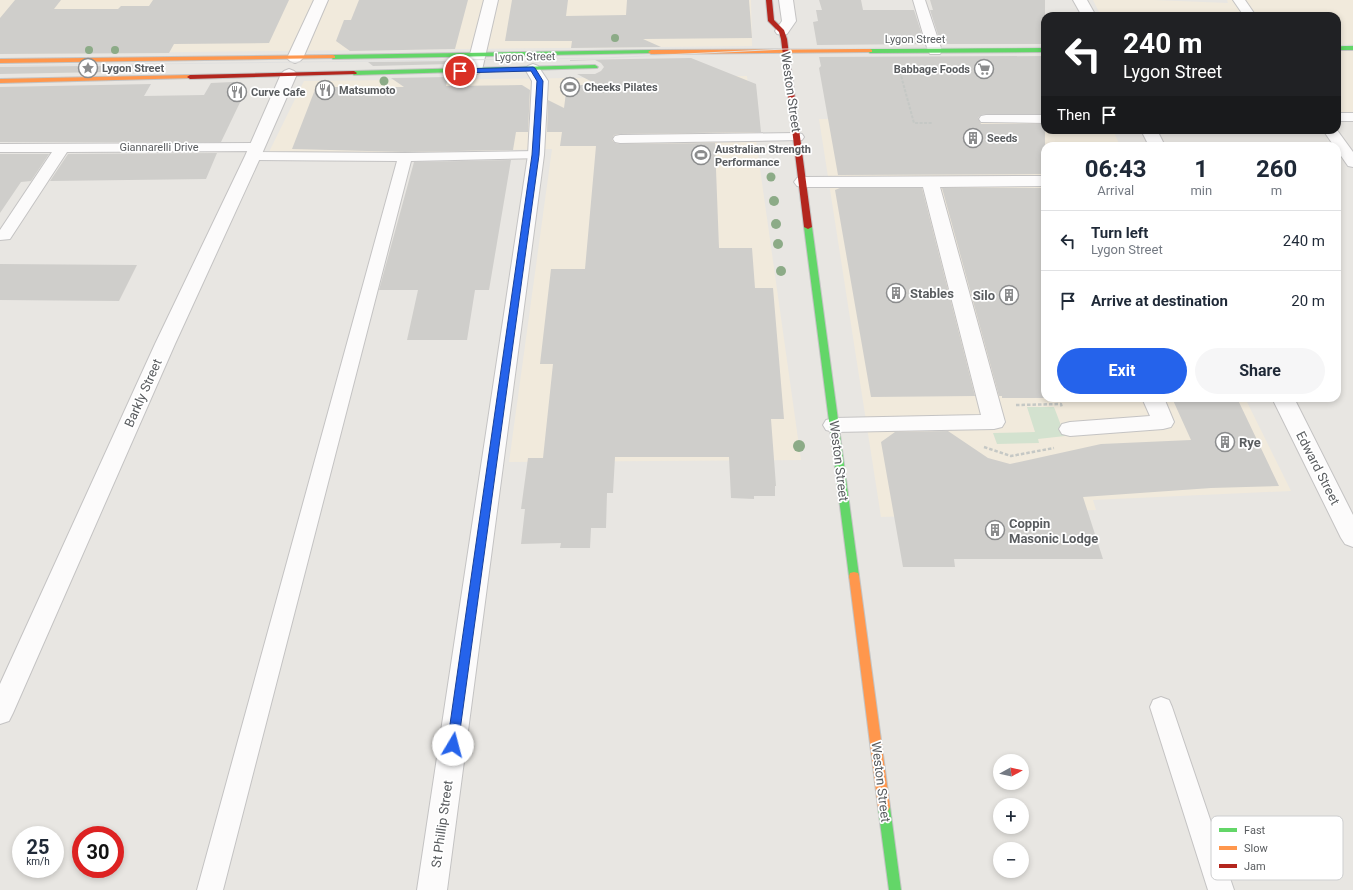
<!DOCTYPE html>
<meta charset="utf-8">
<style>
body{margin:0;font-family:Roboto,sans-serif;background:#f6f6f7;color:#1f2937;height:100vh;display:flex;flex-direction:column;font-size:15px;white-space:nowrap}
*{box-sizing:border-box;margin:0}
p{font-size:13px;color:#747a83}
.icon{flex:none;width:22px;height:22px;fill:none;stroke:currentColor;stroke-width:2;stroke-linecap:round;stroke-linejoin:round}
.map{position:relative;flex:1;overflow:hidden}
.panel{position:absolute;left:1041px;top:142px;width:300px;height:260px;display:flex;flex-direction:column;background:#fff;border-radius:12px;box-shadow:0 2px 6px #0003}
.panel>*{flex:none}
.banner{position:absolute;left:1041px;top:12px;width:300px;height:122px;border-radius:12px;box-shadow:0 2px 6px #0003;background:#202124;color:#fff;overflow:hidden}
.needle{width:26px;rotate:82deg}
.fabs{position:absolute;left:993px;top:754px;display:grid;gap:8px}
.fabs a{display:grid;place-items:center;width:36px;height:36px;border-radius:50%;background:#fff;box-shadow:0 2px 6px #0003;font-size:20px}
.speed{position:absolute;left:12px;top:826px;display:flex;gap:8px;font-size:20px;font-weight:700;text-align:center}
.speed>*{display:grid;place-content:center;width:52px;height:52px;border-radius:50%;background:#fff;box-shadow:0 2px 6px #0003;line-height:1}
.speed small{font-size:10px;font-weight:400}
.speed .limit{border:6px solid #d22;background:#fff;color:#111}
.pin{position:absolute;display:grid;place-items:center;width:34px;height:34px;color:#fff;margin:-17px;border:2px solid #fff;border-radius:50%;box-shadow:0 1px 4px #0007}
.me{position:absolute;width:44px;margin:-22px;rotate:8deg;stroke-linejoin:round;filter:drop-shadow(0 0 3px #0008)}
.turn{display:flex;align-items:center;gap:14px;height:84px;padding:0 16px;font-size:18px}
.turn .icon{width:52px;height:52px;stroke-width:2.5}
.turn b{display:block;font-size:28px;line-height:34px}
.then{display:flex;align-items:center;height:38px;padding:0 16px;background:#0003;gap:8px;font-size:15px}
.eta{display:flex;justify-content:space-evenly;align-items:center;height:68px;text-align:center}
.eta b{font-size:24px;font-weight:700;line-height:28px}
.cta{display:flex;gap:8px;margin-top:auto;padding:8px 16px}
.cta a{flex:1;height:46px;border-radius:24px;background:#2563eb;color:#fff;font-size:16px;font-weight:700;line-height:46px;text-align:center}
.cta a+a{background:#f6f6f7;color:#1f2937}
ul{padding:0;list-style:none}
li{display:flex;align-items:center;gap:12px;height:60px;padding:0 16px;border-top:1px solid #e0e1e3}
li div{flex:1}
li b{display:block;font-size:15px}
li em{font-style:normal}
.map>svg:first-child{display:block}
.commercial{fill:#f1eadc}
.green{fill:#d3e2cf}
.building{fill:#cfcecb}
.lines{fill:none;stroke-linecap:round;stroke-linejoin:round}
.lane-casing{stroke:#c4c3c3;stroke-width:2}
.street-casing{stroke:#c4c3c3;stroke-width:2}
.fast-casing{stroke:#c4c4c4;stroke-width:2}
.slow-casing{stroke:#c4c4c4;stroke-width:2}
.jam-casing{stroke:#c4c4c4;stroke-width:2}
.path-far1{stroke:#c5c8c5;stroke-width:2;stroke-dasharray:3 1.5;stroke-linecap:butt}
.path{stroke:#c5c8c5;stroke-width:2.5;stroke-dasharray:3.5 2;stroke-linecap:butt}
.lane{fill:#fcfbfb;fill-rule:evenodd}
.street{fill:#fcfbfb;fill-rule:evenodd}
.fast{fill:#63d668;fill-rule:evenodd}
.slow{fill:#ff974d;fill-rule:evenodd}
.jam{fill:#b3261e;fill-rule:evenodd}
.tram{stroke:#e0e0df;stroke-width:1}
.tree{fill:#8cab87}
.route{fill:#2563eb;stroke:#184099}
.labels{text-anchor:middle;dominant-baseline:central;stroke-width:3.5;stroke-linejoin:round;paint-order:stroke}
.far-street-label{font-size:11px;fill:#595c5f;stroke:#fff}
.far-poi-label{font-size:11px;font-weight:bold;fill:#595c5f;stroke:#fff;text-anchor:start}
.street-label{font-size:13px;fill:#595c5f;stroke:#fff}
.poi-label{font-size:13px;font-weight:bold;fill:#595c5f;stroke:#fff;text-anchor:start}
.key{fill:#fff;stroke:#cdcecf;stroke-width:1}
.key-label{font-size:11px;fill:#595c5f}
</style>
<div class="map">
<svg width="1353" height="890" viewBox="0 0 1353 890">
<rect width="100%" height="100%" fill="#e8e6e2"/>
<path class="commercial" d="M 0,0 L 751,0 L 752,46 L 0,54 Z
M 1093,0 L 1153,0 L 1228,3 L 1227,0 L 1353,0 L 1353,113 L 1337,114 L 1337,16 L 1101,16 Z
M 747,76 L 801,460 L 509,462 L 552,149 L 267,156 L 304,81 Z
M 819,119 L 1045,119 L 1045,130 L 1113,130 L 1120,146 L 1045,146 L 1045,398 L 1245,398 L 1291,491 L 1093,500 L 1096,510 L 881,517 Z"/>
<path class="green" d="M 1027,407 L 1054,407 L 1065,436 L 1038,439 L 1039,443 L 997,444 L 993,433 L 1035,432 Z"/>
<path class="building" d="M 15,0 L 61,0 L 54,9 L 118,9 L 121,6 L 149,6 L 153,0 L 289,0 L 269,43 L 174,44 L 169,53 L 0,54 L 0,18 Z
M 359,0 L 468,0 L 455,49 L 350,51 L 336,41 L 344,20 L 351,20 Z
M 512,0 L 568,0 L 566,16 L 626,15 L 627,0 L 749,0 L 752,38 L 643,39 L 661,47 L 571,48 L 572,41 L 505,41 Z
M 819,0 L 861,0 L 863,10 L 914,10 L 925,44 L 817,45 L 813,22 L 818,21 L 816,10 L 822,10 Z
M 930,0 L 1045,0 L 1045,44 L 941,44 L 930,10 L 933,10 Z
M 1045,56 L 1045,114 L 986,114 L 981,115 L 978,118 L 981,124 L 1045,124 L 1045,174 L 838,175 L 819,68 L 821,66 L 819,57 Z
M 691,58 L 756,84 L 761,132 L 620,134 L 614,135 L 612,140 L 615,143 L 620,144 L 715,143 L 719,248 L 752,248 L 755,288 L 773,288 L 784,419 L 771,419 L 776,486 L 775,486 L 775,496 L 754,496 L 754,499 L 731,498 L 729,457 L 615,457 L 613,493 L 607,493 L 606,528 L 591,528 L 590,548 L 560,548 L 561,543 L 521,544 L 525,509 L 521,509 L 528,458 L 543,458 L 553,364 L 540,364 L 551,269 L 585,269 L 596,146 L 560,146 L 562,132 L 547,132 L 548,100 L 564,108 L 567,85 L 598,85 L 577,74 L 595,74 L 601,71 L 604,67 L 601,63 L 595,60 L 570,61 L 570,60 Z
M 452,61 L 451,64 L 373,66 L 368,62 Z
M 162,65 L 158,71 L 0,74 L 0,67 Z
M 448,77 L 446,86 L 522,85 L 530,90 L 528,132 L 516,132 L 513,150 L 405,152 L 292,149 L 316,87 L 404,87 L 391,78 Z
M 233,82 L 246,90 L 221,142 L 0,142 L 0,87 L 151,84 L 144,96 L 204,95 L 211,83 Z
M 217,153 L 206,179 L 50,181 L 68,154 Z
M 0,154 L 49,154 L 31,181 L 21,182 L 0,213 Z
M 511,160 L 489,290 L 475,290 L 467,340 L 407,340 L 418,290 L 379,290 L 414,162 Z
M 840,188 L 922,188 L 975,396 L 871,397 L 835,190 Z
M 942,188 L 1045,188 L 1045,398 L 1002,398 L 1002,396 L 999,396 Z
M 0,264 L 137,265 L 119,301 L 0,300 Z
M 1172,398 L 1237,398 L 1279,486 L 1211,488 L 1083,497 L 1103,559 L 954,559 L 955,567 L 903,567 L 881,442 L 895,432 L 948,431 L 988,458 L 1010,464 L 1101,444 L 1191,440 Z"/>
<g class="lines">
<defs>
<path id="lane" d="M 913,0 L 925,0 L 942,51 L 940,54 L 930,54 L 928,51 Z
M 1233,0 L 1245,0 L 1256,16 L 1244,16 Z
M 1337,113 L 1353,113 L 1353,121 L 1337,121 Z
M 986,115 L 1045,115 L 1045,123 L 981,122 L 979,119 L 981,116 Z
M 1323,130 L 1337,130 L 1353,152 L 1353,167 L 1348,166 L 1337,150 L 1337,146 L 1334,146 Z
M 797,133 L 802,134 L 804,137 L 802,140 L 620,143 L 615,142 L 613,139 L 615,136 L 620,135 Z
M 257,143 L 262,144 L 264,147 L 262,150 L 257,151 L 67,152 L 10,239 L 0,240 L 0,230 L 52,152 L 0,152 L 0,144 Z
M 536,151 L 541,152 L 543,155 L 541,158 L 411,161 L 223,890 L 197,890 L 397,161 L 253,160 L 248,159 L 246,156 L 248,153 L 253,152 L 405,153 Z
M 1161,697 L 1169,700 L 1172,707 L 1234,890 L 1208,890 L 1150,707 L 1153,700 Z"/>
<path id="street" d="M 314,0 L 328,0 L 303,58 L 300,61 L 295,63 L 290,61 L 287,58 Z
M 484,0 L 498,0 L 482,70 L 479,73 L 474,75 L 469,73 L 466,70 Z
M 779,0 L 793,0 L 796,21 L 787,34 L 782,35 L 777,34 L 775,31 L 782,21 Z
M 1073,0 L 1087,0 L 1096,16 L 1082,16 Z
M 533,64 L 538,66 L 548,81 L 544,155 L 447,890 L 417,890 L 528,155 L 532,81 L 525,69 L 528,66 Z
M 289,69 L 294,71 L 297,74 L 261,156 L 175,344 L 13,713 L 9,721 L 0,724 L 0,684 L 155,344 L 245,156 L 281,74 L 284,71 Z
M 1141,130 L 1157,130 L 1165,146 L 1149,146 Z
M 1045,176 L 1045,186 L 940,187 L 1005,422 L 1002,427 L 994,429 L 834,432 L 826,430 L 823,425 L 826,420 L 834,418 L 981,415 L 923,187 L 803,187 L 797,186 L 794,182 L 797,178 L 803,177 Z
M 1142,398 L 1164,398 L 1174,422 L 1171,427 L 1163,429 L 1070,436 L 1062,434 L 1059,429 L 1062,424 L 1070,422 L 1150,416 Z
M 1272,398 L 1294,398 L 1353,515 L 1353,547 L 1345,544 L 1341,538 Z"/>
<path id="fast" d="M 1337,46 L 1353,46 L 1353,50 L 1337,50 Z
M 1045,48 L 1045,52 L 870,53 L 867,51 L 870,49 Z
M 651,50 L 653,51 L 653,53 L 333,59 L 330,57 L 333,55 Z
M 595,65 L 598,67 L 597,68 L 354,75 L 351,73 L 354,71 Z
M 805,225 L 808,225 L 812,227 L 859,576 L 858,579 L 850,579 L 849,576 L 804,227 Z
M 884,802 L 888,803 L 890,807 L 901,890 L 889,890 L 878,807 L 880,803 Z"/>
<path id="slow" d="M 870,49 L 872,50 L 872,52 L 651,54 L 648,52 L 651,50 Z
M 333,55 L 335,56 L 335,58 L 0,63 L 0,59 Z
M 190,75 L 192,76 L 192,78 L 0,83 L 0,79 Z
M 854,572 L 858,573 L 859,576 L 890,807 L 888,811 L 884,812 L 880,811 L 878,807 L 849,576 L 850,573 Z"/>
<path id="jam" d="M 766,0 L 772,0 L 774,20 L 784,30 L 787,39 L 812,227 L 808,229 L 804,227 L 781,39 L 779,32 L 768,21 Z
M 354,71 L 357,73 L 356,74 L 190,79 L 187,77 L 190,75 Z"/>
</defs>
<use href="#lane" class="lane-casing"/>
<use href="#street" class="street-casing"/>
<use href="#fast" class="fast-casing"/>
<use href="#slow" class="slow-casing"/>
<use href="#jam" class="jam-casing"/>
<path class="path-far1" d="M 900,72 L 914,123 L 932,123"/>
<path class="path" d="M 1016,405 L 1061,404 L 1062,408
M 984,447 L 1011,456 L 1054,448"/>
<use href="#lane" class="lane"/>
<use href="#street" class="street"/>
<use href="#fast" class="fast"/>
<use href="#slow" class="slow"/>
<use href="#jam" class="jam"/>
<path class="tram" d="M 1337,46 L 1353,45
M 0,66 L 605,58 L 785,49 L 1045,47"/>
</g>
<g class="tree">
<circle cx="615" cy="38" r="4"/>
<circle cx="89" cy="50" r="4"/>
<circle cx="115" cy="50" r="4"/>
<circle cx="384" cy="81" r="4.5"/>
<circle cx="771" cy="177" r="4.5"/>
<circle cx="774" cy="201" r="5"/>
<circle cx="776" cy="224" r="5"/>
<circle cx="778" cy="244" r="5"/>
<circle cx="781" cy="271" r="5"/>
<circle cx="799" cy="446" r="6"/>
</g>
<path class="route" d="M 533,67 L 535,68 L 543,81 L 539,155 L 458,745 L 457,748 L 453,750 L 449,748 L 447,745 L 532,155 L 537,81 L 531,71 L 460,73 L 457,71 L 460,69 Z"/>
<defs>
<symbol id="sight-ring" viewBox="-11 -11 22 22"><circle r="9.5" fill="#fff" stroke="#8b8c8d" stroke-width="1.5"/><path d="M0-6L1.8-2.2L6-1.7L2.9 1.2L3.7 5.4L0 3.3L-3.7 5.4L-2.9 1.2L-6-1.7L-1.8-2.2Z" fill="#8b8c8d"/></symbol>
<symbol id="supermarket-ring" viewBox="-11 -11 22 22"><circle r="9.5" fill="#fff" stroke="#8b8c8d" stroke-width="1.5"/><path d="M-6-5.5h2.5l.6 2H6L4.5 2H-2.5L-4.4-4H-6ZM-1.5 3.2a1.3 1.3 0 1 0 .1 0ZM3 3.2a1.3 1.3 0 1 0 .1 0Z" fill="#8b8c8d"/></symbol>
<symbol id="stadium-ring" viewBox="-11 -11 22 22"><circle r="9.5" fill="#fff" stroke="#8b8c8d" stroke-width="1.5"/><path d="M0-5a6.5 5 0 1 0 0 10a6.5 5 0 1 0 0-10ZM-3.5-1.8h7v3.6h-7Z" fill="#8b8c8d"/></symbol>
<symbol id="restaurant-ring" viewBox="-11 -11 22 22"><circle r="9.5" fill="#fff" stroke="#8b8c8d" stroke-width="1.5"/><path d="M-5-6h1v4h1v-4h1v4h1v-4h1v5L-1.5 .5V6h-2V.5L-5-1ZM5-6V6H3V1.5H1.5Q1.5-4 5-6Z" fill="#8b8c8d"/></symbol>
<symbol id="building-ring" viewBox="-11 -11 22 22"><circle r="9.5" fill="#fff" stroke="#8b8c8d" stroke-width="1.5"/><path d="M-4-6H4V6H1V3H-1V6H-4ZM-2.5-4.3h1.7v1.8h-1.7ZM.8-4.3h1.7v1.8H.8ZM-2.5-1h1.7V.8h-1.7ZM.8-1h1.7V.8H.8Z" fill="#8b8c8d"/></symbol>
</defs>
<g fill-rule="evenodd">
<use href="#sight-ring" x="77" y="57" width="22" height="22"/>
<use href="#supermarket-ring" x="973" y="58" width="22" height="22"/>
<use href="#stadium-ring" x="559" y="76" width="22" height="22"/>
<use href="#restaurant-ring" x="314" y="79" width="22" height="22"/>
<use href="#restaurant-ring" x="226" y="81" width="22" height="22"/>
<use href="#building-ring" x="962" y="127" width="22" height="22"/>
<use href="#stadium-ring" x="690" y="144" width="22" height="22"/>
<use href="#building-ring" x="885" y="282" width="22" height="22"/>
<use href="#building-ring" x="998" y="284" width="22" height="22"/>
<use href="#building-ring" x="1214" y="431" width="22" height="22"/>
<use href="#building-ring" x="984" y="519" width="22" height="22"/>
</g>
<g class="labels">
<g class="far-street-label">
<text x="915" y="39">Lygon Street</text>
<text transform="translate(525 57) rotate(-1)">Lygon Street</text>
<text x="159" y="147">Giannarelli Drive</text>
</g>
<g class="far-poi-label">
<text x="102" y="68">Lygon Street</text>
<text x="970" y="69" text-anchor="end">Babbage Foods</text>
<text x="584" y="87">Cheeks Pilates</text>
<text x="339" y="90">Matsumoto</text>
<text x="251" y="92">Curve Cafe</text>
<text x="987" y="138">Seeds</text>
<text x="715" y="149">Australian Strength<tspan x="715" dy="13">Performance</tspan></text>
</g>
<g class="street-label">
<text transform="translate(791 92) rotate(82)">Weston Street</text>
<text transform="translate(143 393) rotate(-66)">Barkly Street</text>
<text transform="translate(839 461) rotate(83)">Weston Street</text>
<text transform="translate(1318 468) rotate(63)">Edward Street</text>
<text transform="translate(881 782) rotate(83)">Weston Street</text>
<text transform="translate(442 824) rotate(-82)">St Phillip Street</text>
</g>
<g class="poi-label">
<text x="910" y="293">Stables</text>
<text x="995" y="295" text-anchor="end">Silo</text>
<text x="1239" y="442">Rye</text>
<text x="1009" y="523">Coppin<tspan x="1009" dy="15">Masonic Lodge</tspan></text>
</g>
</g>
<rect x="1211" y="816" width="132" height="64" rx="6" class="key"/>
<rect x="1219" y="828" width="18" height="4" fill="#63d668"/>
<rect x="1219" y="846" width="18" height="4" fill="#ff974d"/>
<rect x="1219" y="864" width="18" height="4" fill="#b3261e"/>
<g class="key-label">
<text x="1244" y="834">Fast</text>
<text x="1244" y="852">Slow</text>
<text x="1244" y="870">Jam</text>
</g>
</svg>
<div class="fabs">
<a><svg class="needle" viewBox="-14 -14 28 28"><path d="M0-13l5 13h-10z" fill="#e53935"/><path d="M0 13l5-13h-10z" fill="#747a83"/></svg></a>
<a>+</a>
<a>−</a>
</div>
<div class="speed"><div>25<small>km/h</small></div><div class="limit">30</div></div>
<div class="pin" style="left:460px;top:71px;background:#d93025"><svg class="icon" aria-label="arrive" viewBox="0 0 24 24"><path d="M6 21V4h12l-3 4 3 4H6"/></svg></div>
<svg class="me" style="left:453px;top:745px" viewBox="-20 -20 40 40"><circle r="19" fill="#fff"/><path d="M0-13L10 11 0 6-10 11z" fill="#2563eb"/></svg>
<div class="banner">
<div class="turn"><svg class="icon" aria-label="left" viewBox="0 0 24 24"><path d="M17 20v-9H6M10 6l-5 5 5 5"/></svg><div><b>240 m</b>Lygon Street</div></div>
<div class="then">Then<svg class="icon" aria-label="arrive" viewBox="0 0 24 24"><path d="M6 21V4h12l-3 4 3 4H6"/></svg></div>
</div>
<section class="panel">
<div class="eta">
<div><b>06:43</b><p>Arrival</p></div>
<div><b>1</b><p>min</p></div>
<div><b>260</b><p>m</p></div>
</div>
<ul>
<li><svg class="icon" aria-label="left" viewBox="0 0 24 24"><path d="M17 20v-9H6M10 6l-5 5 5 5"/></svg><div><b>Turn left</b><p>Lygon Street</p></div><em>240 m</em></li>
<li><svg class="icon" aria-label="arrive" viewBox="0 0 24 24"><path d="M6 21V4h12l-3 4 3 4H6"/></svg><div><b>Arrive at destination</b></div><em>20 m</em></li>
</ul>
<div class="cta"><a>Exit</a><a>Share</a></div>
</section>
</div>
